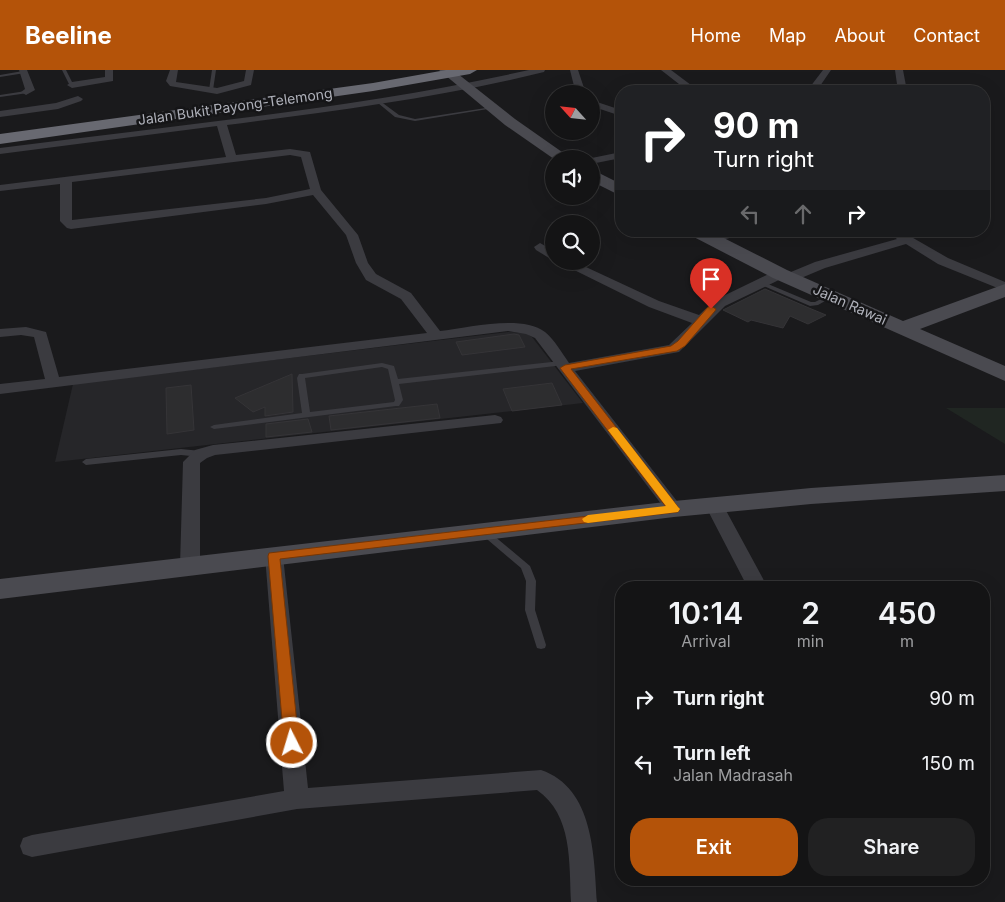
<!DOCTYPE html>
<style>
body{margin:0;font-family:Inter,sans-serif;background:#212122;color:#f1f3f6;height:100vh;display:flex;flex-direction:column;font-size:19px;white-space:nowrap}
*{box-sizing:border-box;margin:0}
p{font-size:16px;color:#9d9ea0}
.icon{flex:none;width:28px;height:28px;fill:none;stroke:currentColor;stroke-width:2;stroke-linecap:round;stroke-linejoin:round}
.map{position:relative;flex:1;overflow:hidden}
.panel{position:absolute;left:615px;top:511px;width:375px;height:305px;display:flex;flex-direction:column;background:#141415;border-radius:20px;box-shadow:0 5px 20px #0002,0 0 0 1px #333334}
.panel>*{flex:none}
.top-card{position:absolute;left:615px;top:15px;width:375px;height:152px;border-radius:20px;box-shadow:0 5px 20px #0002,0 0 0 1px #333334;background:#202124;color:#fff;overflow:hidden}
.needle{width:32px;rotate:297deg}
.fabs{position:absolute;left:545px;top:15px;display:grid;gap:10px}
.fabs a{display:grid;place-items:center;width:55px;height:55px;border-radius:50%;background:#141415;box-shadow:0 5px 20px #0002,0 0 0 1px #333334;font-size:25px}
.pin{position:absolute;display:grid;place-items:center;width:42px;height:42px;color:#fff;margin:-51px -21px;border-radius:50% 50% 50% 0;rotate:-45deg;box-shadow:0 0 5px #0007}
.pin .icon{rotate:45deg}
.me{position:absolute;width:55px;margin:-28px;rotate:355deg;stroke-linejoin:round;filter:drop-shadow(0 0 4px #0008)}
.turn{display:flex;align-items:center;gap:18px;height:105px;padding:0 15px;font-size:22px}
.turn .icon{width:65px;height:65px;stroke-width:2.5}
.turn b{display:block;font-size:35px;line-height:42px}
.lanes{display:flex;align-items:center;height:48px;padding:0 15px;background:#0003;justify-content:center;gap:25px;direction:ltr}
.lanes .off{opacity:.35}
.eta{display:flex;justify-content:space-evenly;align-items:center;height:85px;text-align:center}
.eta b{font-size:30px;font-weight:600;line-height:35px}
.action{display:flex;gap:10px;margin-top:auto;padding:10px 15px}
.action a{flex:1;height:58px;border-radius:20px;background:#b45309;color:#fff;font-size:20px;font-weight:600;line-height:58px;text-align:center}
.action a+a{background:#212122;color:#f1f3f6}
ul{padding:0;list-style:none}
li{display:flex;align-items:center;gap:15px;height:65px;padding:0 15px}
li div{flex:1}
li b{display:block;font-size:19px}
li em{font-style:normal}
header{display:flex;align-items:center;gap:30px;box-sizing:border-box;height:70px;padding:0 25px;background:#b45309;color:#fff}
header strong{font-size:24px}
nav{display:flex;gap:28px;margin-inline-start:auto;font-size:18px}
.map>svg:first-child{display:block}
.built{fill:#262629}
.green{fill:#202622}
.building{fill:#2d2d2f;stroke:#353437}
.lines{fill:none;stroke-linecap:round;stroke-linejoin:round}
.lane{fill:#3b3b40;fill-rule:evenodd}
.street{fill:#3b3b40;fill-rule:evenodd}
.secondary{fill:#4a4a50;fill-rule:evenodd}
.highway{fill:#686971;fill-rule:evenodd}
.route{fill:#b45309;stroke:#753606}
.slow{fill:#f59e0b}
.labels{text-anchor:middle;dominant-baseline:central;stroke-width:5;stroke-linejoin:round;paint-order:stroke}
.far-street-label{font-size:14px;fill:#aeb0b9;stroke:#151517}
</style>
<header>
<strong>Beeline</strong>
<nav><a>Home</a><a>Map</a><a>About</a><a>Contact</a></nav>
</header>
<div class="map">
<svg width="1005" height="832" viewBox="0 0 1005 832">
<rect width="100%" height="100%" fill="#1a1a1c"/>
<path class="built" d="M 508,262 L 526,263 L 532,267 L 583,333 L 55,392 L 73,314 Z"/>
<path class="green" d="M 946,338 L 1005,338 L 1005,374 Z"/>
<path class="building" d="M 765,219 L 809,238 L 826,245 L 808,254 L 790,246 L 783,258 L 751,250 L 748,252 L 723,240 Z
M 514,264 L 519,265 L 525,277 L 462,285 L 456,272 Z
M 292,304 L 293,342 L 265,346 L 265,337 L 253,342 L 235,328 Z
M 552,313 L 562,335 L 512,341 L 503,319 Z
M 191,315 L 194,360 L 167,364 L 166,318 Z
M 437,334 L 440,348 L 331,360 L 329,346 Z
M 308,349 L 312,362 L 266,367 L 266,354 Z"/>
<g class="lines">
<path class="lane" d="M 62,0 L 66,0 L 74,16 L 70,16 Z
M 212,0 L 216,0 L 213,20 L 211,21 L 209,20 Z
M 23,1 L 25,3 L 0,7 L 0,5 Z
M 26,21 L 28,21 L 28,23 L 0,27 L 0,25 Z
M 380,31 L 399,45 L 415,49 L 492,37 L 494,38 L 415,51 L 395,47 L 378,33 L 378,31 Z
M 761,211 L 811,232 L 815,232 L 831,224 L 834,226 L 818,235 L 810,236 L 759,214 L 759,212 Z
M 561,291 L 564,291 L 565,293 L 564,295 L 399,314 L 403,330 L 399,336 L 396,336 L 214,359 L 210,357 L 214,355 L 302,343 L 297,308 L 299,304 L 302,304 L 382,293 L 394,296 L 398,309 ZM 382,297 L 388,299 L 395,330 L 394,332 L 310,342 L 305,308 Z
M 181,379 L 201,381 L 205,384 L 201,387 L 181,385 L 86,395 L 82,392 L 86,389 Z
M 484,459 L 487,460 L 530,496 L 536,511 L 535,540 L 546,575 L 545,578 L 541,579 L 537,578 L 536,575 L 525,540 L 526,511 L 521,498 L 481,464 L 479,462 Z"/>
<path class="street" d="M 19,0 L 27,0 L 35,20 L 26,25 L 21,22 L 25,19 Z
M 105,0 L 113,0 L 113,11 L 72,18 L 67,15 L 72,12 L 105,7 Z
M 170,0 L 178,0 L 176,12 L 217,18 L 244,11 L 246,0 L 254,0 L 251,15 L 217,24 L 170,16 L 166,11 Z
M 529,0 L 545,0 L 544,2 C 439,28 333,41 227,55 L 236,85 L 290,79 L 310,82 L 321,120 L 358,165 L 368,193 L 376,204 L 411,223 L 440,261 C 467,258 522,244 545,262 C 554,269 562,283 569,293 L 669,275 L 692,253 L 649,237 L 556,191 L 573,191 L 659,231 L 699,245 L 715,230 L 775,201 L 785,201 L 786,204 L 815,192 L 897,169 L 886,161 L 901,161 L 948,188 L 1005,212 L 1005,221 L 938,194 L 906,174 L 825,198 L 794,211 L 784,211 L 783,208 L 725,236 L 679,282 L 575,301 L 680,435 L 683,439 L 680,443 L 674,445 L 668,443 L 535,268 L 526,264 L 508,261 L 0,324 L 0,314 L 45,309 L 34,267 L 21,265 L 0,267 L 0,259 L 26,257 L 46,262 L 59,307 L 427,263 L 401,229 L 366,210 L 356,193 L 346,165 L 313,125 L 266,134 L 71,159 L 67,158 L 60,151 L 60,114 L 0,121 L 0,115 L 226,87 L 217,56 L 0,84 L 0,78 C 177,55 355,39 529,0 ZM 290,85 L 301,87 L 310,119 L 266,128 L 72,150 L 72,112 Z
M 570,0 L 578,0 L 586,24 L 576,24 Z
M 661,0 L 671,0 L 699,21 L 688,21 Z
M 823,0 L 831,0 L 818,19 L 812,19 L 810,17 Z
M 895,0 L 903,0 L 907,21 L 898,21 Z
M 78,26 L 83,29 L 81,31 L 58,39 L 0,47 L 0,41 L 56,33 Z
M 591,30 L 621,40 L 621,46 L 591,36 Z
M 621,82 L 621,88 L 591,94 L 591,89 L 587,89 Z
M 725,161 L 746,161 L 744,164 L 711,173 L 705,169 L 707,166 Z
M 540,173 L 554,181 L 554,191 L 536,180 L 534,177 Z
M 495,345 L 501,347 L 503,350 L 501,353 L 215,385 L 207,388 L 200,393 L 200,496 L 197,501 L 190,502 L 183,501 L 180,496 L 183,392 L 195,380 L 213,375 Z
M 714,429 L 720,431 L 723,435 L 768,518 L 748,518 L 705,435 L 708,431 Z
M 274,480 L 281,482 L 283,486 L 308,718 L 541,700 C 594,718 594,786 597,832 L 571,832 C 569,793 573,745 537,720 L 297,739 L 32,787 L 23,784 L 20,776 L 23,768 L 32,765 L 284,721 L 265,486 L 267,482 Z"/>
<path class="secondary" d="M 439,0 L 453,0 L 515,49 L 572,89 L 554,89 L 505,55 Z
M 591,99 L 621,114 L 621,126 L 591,111 Z
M 687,161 L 710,161 L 787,200 L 903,251 L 1005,214 L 1005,227 L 920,259 L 1005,296 L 1005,311 L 773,208 L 690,165 Z
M 1005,405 L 1005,421 L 811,434 L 674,447 L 0,529 L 0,509 L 674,431 L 811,418 Z"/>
<path class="highway" d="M 446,0 L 477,0 L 470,4 L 373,21 L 0,74 L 0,64 L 373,13 Z"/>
</g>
<path class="route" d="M 711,236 L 716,239 L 715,241 L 685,276 L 677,281 L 571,299 L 678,437 L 680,439 L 678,442 L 280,489 L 299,673 L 297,677 L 292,679 L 286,677 L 284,673 L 268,486 L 269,483 L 666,437 L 560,298 L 565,295 L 671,276 L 678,271 L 708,237 Z"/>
<path class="slow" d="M 613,357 L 617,358 L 678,437 L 680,439 L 678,442 L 588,453 L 584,452 L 582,449 L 588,445 L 666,436 L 608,360 Z"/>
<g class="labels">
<g class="far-street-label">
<text transform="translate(235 36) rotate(-8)">Jalan Bukit Payong-Telemong</text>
<text transform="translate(850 234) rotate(24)">Jalan Rawai</text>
</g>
</g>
</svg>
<div class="fabs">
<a><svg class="needle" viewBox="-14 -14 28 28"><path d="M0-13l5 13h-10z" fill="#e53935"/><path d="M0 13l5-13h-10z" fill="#9d9ea0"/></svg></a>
<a><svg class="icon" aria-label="sound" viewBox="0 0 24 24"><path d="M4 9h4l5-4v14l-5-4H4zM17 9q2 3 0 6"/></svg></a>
<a><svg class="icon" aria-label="search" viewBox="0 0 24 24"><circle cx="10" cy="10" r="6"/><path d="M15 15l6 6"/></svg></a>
</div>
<div class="pin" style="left:711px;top:239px;background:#d93025"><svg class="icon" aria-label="arrive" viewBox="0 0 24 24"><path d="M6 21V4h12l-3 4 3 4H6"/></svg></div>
<svg class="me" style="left:292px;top:673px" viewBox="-20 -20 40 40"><circle r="17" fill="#b45309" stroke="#fff" stroke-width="3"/><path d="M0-11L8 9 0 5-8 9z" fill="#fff"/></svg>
<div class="top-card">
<div class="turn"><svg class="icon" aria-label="right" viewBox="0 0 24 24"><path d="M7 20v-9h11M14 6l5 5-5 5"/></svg><div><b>90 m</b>Turn right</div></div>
<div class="lanes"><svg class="icon off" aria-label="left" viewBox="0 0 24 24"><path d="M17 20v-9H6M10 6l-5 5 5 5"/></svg><svg class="icon off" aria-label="ahead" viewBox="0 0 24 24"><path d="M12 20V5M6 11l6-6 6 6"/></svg><svg class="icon" aria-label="right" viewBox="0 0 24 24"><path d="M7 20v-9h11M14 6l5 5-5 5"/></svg></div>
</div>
<section class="panel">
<div class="eta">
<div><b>10:14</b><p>Arrival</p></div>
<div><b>2</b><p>min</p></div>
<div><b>450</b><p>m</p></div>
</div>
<ul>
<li><svg class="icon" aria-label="right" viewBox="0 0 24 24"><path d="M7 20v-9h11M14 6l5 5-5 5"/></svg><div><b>Turn right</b></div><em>90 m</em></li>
<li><svg class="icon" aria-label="left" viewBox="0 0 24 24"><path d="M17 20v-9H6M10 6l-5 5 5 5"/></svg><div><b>Turn left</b><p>Jalan Madrasah</p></div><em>150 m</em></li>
</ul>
<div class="action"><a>Exit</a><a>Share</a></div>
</section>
</div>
